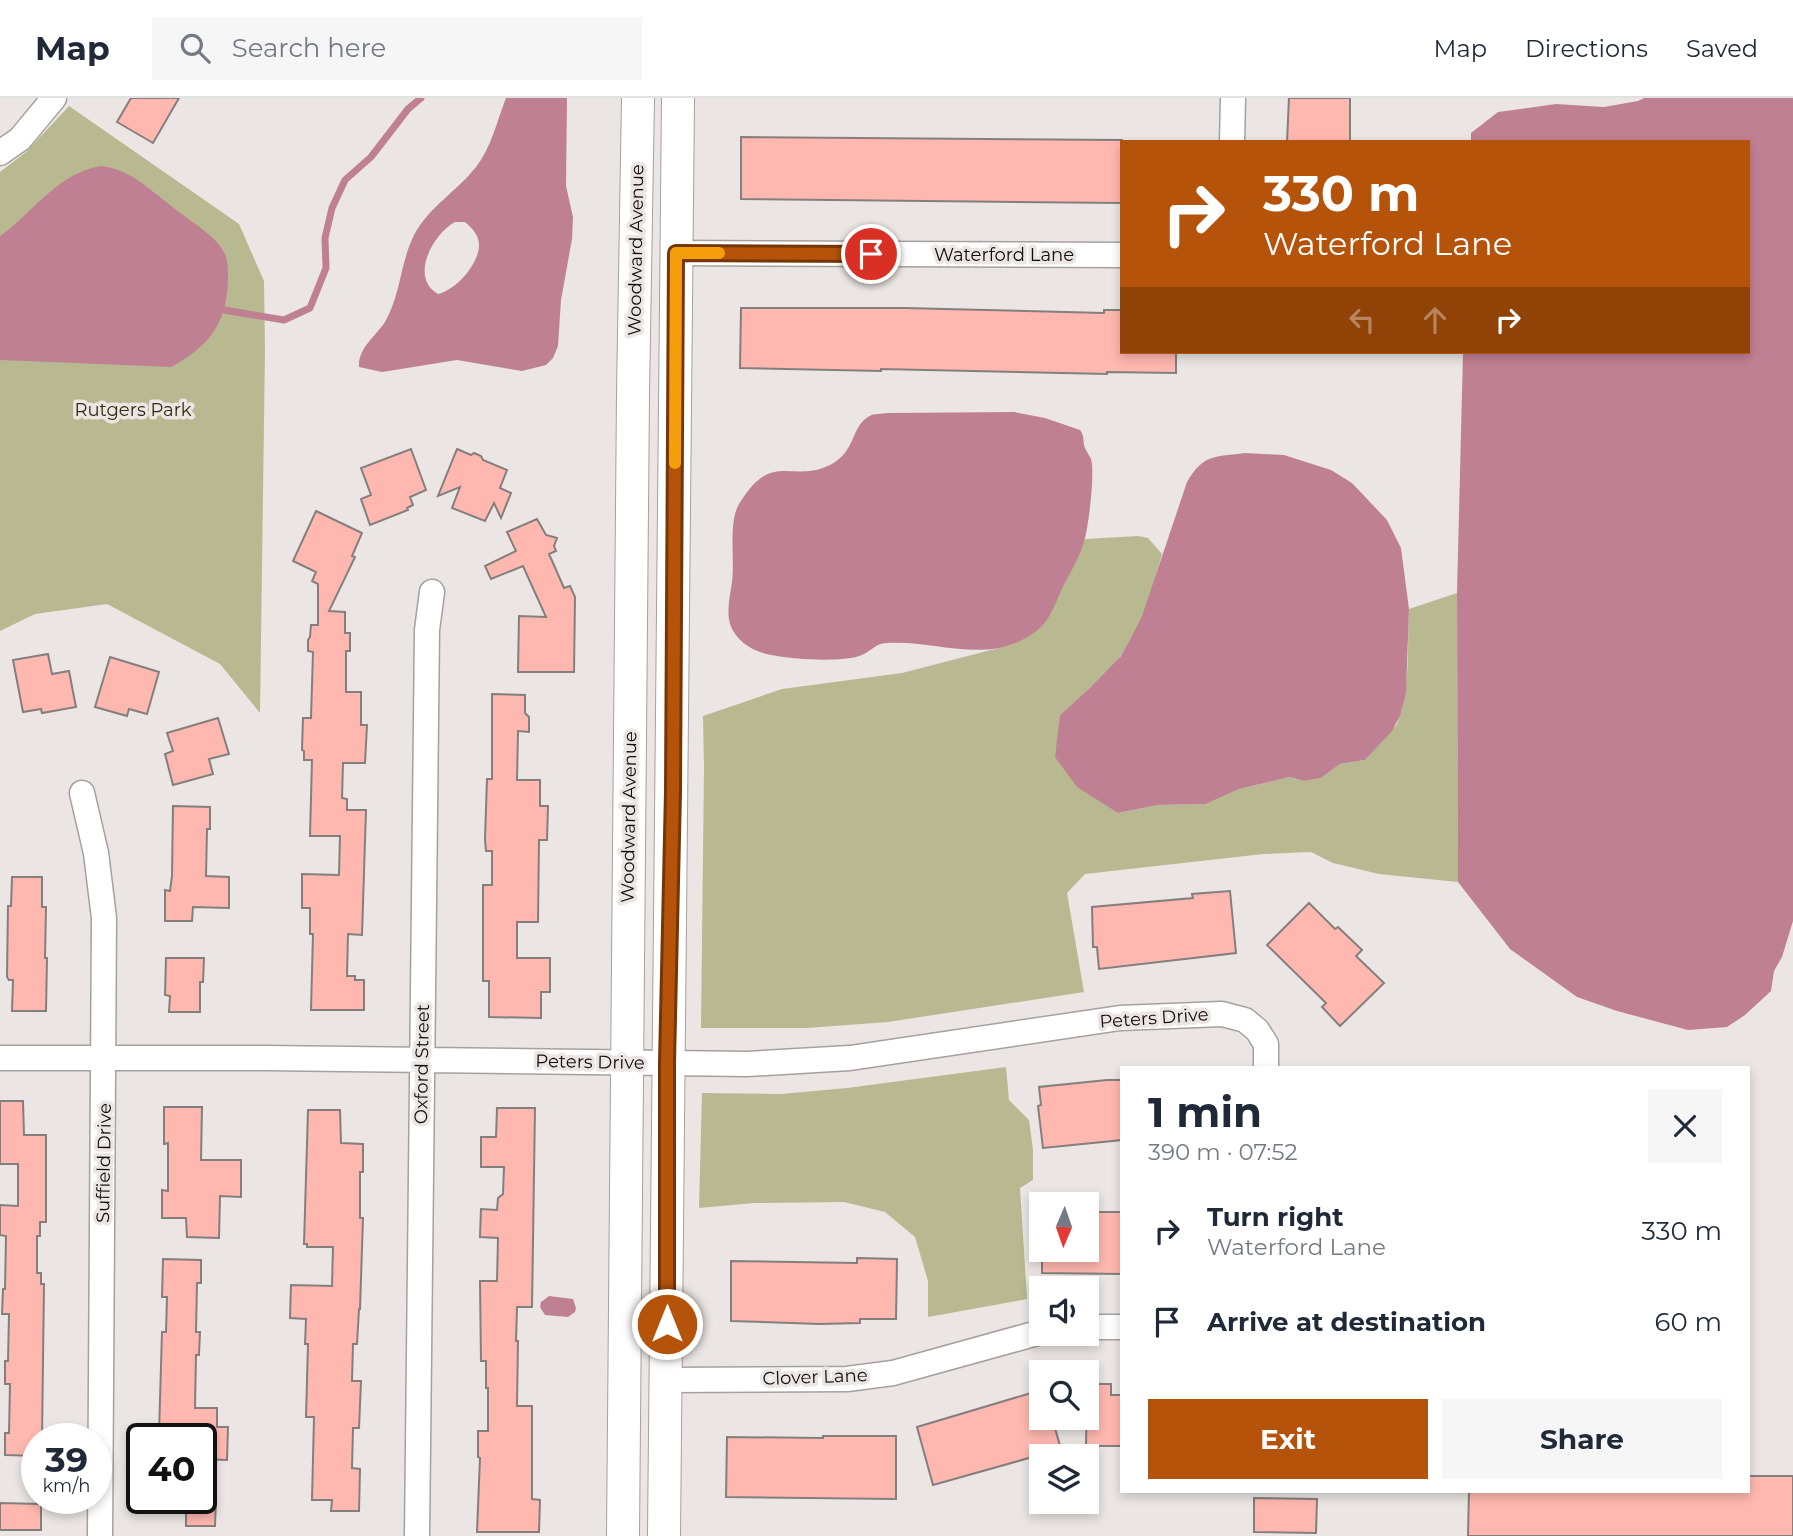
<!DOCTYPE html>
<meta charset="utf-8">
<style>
body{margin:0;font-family:Montserrat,sans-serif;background:#f6f6f7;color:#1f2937;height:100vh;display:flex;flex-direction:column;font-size:26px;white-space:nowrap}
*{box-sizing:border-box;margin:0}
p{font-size:23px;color:#747a83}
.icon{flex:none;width:38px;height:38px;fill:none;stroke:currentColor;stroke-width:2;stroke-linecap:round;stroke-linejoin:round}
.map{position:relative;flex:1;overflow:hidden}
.sheet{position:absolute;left:1120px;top:968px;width:630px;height:427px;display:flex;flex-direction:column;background:#fff;border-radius:0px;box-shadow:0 4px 10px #0003}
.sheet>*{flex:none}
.hud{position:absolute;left:1120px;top:42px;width:630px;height:214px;border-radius:0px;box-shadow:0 4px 10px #0003;background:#b45309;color:#fff;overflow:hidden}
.needle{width:46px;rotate:182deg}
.buttons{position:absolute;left:1029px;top:1094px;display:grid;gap:14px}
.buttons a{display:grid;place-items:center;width:70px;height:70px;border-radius:0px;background:#fff;box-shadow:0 4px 10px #0003;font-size:35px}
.speed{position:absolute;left:21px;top:1325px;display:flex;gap:14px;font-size:35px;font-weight:700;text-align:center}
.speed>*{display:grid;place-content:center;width:91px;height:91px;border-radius:50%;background:#fff;box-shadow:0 4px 10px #0003;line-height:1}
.speed small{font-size:18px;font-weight:400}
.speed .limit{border:4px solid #111;border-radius:10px;background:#fff;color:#111}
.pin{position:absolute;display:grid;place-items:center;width:60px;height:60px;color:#fff;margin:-30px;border:4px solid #fff;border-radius:50%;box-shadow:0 2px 7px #0007}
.me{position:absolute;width:77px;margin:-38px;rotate:0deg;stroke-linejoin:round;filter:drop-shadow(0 0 5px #0008)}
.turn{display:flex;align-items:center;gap:24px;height:147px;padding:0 28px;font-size:32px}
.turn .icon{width:91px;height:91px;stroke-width:2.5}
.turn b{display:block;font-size:49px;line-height:60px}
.lanes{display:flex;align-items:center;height:66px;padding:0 28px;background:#0003;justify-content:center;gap:35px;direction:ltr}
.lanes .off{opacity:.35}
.round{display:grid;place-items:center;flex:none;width:74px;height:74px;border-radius:0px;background:#f6f6f7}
.summary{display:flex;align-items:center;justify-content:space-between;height:119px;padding:0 28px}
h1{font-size:42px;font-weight:700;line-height:52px}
.button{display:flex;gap:14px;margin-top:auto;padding:14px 28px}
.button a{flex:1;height:80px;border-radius:0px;background:#b45309;color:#fff;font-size:28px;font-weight:700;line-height:80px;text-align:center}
.button a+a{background:#f6f6f7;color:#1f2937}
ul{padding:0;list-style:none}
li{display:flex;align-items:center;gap:21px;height:91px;padding:0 28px}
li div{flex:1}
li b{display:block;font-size:26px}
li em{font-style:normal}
header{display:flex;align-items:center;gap:42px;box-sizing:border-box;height:98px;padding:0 35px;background:#fff;border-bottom:2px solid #e0e1e3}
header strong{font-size:33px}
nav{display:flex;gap:38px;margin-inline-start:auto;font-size:24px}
.search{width:490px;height:63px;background:#f6f6f7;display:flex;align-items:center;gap:18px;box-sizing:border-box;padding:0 24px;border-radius:0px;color:#747a83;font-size:26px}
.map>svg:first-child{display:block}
.green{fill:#b8b991}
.water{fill:#c08094;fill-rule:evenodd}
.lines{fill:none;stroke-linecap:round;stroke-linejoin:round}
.stream{stroke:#c08094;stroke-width:7}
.building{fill:#ffb8b0;stroke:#847f7e;stroke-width:2}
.minor-casing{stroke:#a5a19e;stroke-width:27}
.tertiary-casing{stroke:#a5a19e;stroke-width:34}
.minor{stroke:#fff;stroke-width:24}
.tertiary{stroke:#fff;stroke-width:32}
.route-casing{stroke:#753606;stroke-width:18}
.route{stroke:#b45309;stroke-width:12}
.slow{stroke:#f59e0b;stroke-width:12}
.labels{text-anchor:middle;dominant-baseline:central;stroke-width:7;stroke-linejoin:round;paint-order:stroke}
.street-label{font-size:18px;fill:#100e0d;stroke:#ebe6e3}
.park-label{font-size:18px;fill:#2e2d11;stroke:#ebe6e3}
</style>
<header>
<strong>Map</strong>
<div class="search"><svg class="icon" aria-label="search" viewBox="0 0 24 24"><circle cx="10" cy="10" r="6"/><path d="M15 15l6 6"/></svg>Search here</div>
<nav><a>Map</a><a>Directions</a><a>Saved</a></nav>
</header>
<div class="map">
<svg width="1793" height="1438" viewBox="0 0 1793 1438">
<rect width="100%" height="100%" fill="#ebe6e3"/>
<path class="green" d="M 69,8 L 239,126 L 264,183 L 265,251 L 260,615 L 220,566 L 107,506 L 35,516 L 0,533 L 0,74 L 26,54 Z
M 1138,438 L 1148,440 L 1162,456 C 1152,490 1143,527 1122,556 C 1106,579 1081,598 1060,617 L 1118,715 L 1158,707 L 1206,706 L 1239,691 L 1290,679 L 1304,683 L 1321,680 L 1340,666 L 1365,662 L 1397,626 C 1411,590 1407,548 1409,511 L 1457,495 L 1458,784 L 1379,776 L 1333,765 L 1311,754 L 1263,756 L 1085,776 L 1067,795 L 1084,894 L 888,924 L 807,930 L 701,930 L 704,669 L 703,618 L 782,591 L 902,575 L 1014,546 L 1055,505 L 1085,441 Z
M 1006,969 L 1009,1002 L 1029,1022 L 1033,1052 L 1033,1082 L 1020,1090 L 1027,1201 L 928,1219 L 928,1183 L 915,1139 L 885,1114 L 844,1104 L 754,1105 L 699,1110 L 702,995 L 781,996 L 847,990 Z"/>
<path class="water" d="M 506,0 L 567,0 L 566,88 L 573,119 L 572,141 L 561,202 L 558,248 L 553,260 L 546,267 L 522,273 L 457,262 L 382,274 L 359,269 C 358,250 375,239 385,224 C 401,196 400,165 414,137 C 429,109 456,94 476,69 C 491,50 497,23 506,0 ZM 455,124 L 465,124 C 472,130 479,137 479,147 C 479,166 456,192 438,196 C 409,179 433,136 455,124 Z
M 1644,0 L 1793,0 L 1793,823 L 1782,859 L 1774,873 L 1771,893 L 1745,917 L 1727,929 L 1688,932 L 1617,913 L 1577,899 L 1510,851 L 1458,784 L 1457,495 L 1463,254 L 1748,254 L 1748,44 L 1471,44 L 1471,35 L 1498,14 L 1556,6 L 1604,9 L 1638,3 Z
M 101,68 C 129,71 148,90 170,107 C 183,118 211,135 220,148 C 229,159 228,171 228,184 C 226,227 208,249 171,269 L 0,262 L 0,138 C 35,113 56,76 101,68 Z
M 1014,314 L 1045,320 L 1080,332 C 1084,338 1083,340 1084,347 C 1085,352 1089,356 1091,361 C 1095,375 1089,424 1085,440 C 1081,458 1069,476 1061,493 C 1056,504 1050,521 1040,530 C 1034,536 1021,543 1013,546 C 974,561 928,542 887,545 C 875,545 870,555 859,558 C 839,565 780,561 760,554 C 748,550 738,542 732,531 C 725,517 730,498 732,484 C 735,461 728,425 739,406 C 772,351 791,386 830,367 C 856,354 851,329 868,319 C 873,315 882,316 888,315 Z
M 1245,355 L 1284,357 L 1331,372 L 1352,385 L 1387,422 L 1401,450 L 1409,511 L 1406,595 L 1400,618 L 1392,633 L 1365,662 L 1340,666 L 1321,680 L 1304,683 L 1290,679 L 1239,691 L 1206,706 L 1158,707 L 1118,715 L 1077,689 L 1055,659 L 1060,617 L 1090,590 L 1121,558 L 1131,540 L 1142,518 L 1187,384 C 1203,356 1215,359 1245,355 Z
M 549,1198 L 573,1201 L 576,1210 L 575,1214 L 568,1219 L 545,1217 L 540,1209 L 541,1204 Z"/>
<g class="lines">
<path class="stream" d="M 224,212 L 284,222 L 310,210 L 326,170 L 325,140 L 332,110 L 345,82 L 371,59 L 408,11 L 421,0"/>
</g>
<path class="building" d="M 131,0 L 179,0 L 153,45 L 117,24 Z
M 1289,0 L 1350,0 L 1350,44 L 1287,44 Z
M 741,39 L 1122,42 L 1122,105 L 741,101 Z
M 741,210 L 904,210 L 1104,215 L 1104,212 L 1122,212 L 1122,254 L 1176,254 L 1176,275 L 1107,274 L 1107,276 L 881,271 L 881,273 L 740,270 Z
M 411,351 L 426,392 L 410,399 L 413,407 L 407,410 L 408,412 L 370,427 L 361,401 L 371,397 L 361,370 Z
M 457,351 L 471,357 L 474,355 L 481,358 L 483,362 L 507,372 L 500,390 L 511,395 L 501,420 L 494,405 L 485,423 L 452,410 L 460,389 L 438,398 Z
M 316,413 L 362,435 L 352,458 L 355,459 L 329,513 L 345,514 L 345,535 L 350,535 L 350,553 L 346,553 L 346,594 L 361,594 L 361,627 L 367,627 L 365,665 L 343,665 L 342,700 L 347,701 L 347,712 L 366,712 L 362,837 L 348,836 L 347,878 L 355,878 L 355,882 L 364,882 L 364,912 L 311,912 L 313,836 L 310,836 L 310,810 L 302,810 L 302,776 L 339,777 L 340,738 L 310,738 L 312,662 L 304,662 L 304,653 L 302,652 L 303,620 L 311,620 L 313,554 L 308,553 L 308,542 L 310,539 L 311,527 L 318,527 L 318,486 L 312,483 L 316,474 L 293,463 Z
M 537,421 L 546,437 L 557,440 L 554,448 L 556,453 L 549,456 L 564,490 L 570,488 L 575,499 L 574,574 L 518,574 L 519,518 L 546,519 L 523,468 L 491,481 L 485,468 L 516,453 L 507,434 Z
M 48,556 L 52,576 L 69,573 L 76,609 L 42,615 L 41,611 L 23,614 L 13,562 Z
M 110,559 L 159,574 L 147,616 L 129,611 L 127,618 L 95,609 Z
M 492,596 L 525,597 L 525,615 L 529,619 L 529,634 L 518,633 L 517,682 L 540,682 L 540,708 L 548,708 L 547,742 L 539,742 L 538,824 L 517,824 L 517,860 L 550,860 L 550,894 L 541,894 L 541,920 L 489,919 L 489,883 L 483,883 L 483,787 L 492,787 L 492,753 L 486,753 L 485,741 L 487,681 L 492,681 Z
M 218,620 L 229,656 L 209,661 L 213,676 L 173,687 L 165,656 L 173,653 L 167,635 Z
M 173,708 L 210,709 L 210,731 L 207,731 L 206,778 L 229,779 L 229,810 L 193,809 L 192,823 L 165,823 L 165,792 L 170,793 L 172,778 Z
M 12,779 L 42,779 L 42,809 L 46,809 L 45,860 L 47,860 L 46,913 L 12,913 L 13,882 L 9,882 L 7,879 L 8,808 L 11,808 Z
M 1230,793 L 1236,855 L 1099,871 L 1097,849 L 1093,849 L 1092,809 L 1193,800 L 1192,796 Z
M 1309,805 L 1335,831 L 1338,829 L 1362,852 L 1356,858 L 1384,885 L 1340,928 L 1322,909 L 1326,905 L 1267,847 Z
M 166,860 L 204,860 L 203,884 L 200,884 L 200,914 L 169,914 L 170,898 L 165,897 Z
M 1107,982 L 1122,982 L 1122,1042 L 1043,1050 L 1038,1008 L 1041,1007 L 1039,989 Z
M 0,1003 L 23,1003 L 24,1037 L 46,1037 L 46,1124 L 40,1124 L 40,1138 L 37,1138 L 37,1175 L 41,1175 L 41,1186 L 44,1186 L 42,1340 L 37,1340 L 37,1358 L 5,1357 L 5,1335 L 9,1335 L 10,1286 L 5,1286 L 5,1263 L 8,1263 L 9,1216 L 2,1216 L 3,1191 L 5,1191 L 6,1138 L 0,1137 L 0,1107 L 18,1108 L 18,1066 L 0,1066 Z
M 164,1009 L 202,1009 L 201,1062 L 241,1062 L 241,1099 L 220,1098 L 219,1140 L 187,1139 L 186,1120 L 162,1120 L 162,1092 L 168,1093 L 168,1045 L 164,1046 Z
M 497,1010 L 535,1010 L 532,1209 L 517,1209 L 516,1243 L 518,1243 L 517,1308 L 532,1308 L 532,1401 L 540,1402 L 539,1434 L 477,1434 L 480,1360 L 478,1359 L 478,1333 L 488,1333 L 488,1290 L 486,1290 L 486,1263 L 481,1263 L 480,1183 L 497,1183 L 498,1140 L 480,1139 L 481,1111 L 497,1112 L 498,1100 L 503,1096 L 504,1069 L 481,1069 L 481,1039 L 496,1039 Z
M 308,1012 L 340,1012 L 341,1045 L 363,1046 L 363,1074 L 360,1074 L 360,1120 L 363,1120 L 360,1211 L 359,1211 L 357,1246 L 353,1246 L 352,1283 L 361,1283 L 359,1330 L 353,1330 L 352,1370 L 360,1371 L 359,1413 L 331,1413 L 332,1402 L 312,1402 L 314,1319 L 306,1319 L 308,1246 L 305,1246 L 306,1221 L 290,1220 L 291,1187 L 332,1188 L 333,1149 L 307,1149 L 307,1146 L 304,1146 Z
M 1087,1114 L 1122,1114 L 1122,1176 L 1042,1175 L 1042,1152 L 1087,1152 Z
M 857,1160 L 897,1161 L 896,1221 L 860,1221 L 860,1225 L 820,1226 L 731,1223 L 731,1163 L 857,1165 Z
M 163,1161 L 201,1162 L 201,1185 L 197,1185 L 196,1234 L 200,1234 L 199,1257 L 196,1257 L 195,1310 L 217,1310 L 217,1329 L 228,1329 L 227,1362 L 201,1361 L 201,1340 L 183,1340 L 184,1337 L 159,1336 L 162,1234 L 166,1234 L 167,1199 L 162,1199 Z
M 1087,1286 L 1111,1286 L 1111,1297 L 1122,1297 L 1122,1348 L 1086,1348 Z
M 1041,1292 L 1041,1320 L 1052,1320 L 1061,1351 L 933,1387 L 917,1329 Z
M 823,1338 L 896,1338 L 896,1401 L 726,1399 L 727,1339 L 823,1340 Z
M 1748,1378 L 1793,1378 L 1793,1438 L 1468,1438 L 1469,1393 L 1748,1393 Z
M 186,1400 L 216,1400 L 215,1428 L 186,1428 Z
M 1254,1400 L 1317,1401 L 1316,1435 L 1254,1434 Z
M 0,1405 L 41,1406 L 41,1432 L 0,1432 Z"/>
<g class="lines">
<defs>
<path id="minor" d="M 1232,44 L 1233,0
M 0,55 L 20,41 L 54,0
M 676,155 L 1122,157
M 82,695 L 96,755 L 104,820 L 100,1438
M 0,960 L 266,960 L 747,966 L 850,960 L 1120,920 L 1222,916 L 1245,922 L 1257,932 L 1266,946 L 1266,970
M 1087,1229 L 1122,1229
M 667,1282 L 847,1281 L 893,1275 L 1041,1234
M 417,1438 L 427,532 L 432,494"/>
<path id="tertiary" d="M 623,1438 L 633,296 L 638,0
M 664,1438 L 678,0"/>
</defs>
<use href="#minor" class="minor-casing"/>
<use href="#tertiary" class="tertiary-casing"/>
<use href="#minor" class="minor"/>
<use href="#tertiary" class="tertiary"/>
</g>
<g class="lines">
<defs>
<path id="route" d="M 667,1226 L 667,965 L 673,693 L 676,155 L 871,156"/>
</defs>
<use href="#route" class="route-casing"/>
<use href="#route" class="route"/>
<path class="slow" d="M 675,365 L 676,155 L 719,155"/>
</g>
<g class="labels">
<g class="street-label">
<text transform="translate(636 152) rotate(-89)">Woodward Avenue</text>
<text x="1004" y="157">Waterford Lane</text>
<text transform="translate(629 719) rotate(-89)">Woodward Avenue</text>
<text transform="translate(1154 920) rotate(-4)">Peters Drive</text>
<text transform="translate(590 964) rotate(1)">Peters Drive</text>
<text transform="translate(422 966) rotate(-89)">Oxford Street</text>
<text transform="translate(104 1065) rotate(-89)">Suffield Drive</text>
<text transform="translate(815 1279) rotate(-2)">Clover Lane</text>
</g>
<g class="park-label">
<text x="133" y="312">Rutgers Park</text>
</g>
</g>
</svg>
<div class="buttons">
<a><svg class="needle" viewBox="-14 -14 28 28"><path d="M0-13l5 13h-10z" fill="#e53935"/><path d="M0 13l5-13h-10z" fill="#747a83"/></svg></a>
<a><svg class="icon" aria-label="sound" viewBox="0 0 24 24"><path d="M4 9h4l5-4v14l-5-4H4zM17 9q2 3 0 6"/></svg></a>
<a><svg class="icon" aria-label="search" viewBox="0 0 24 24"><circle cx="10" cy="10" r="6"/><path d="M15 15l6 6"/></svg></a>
<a><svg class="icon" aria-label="layers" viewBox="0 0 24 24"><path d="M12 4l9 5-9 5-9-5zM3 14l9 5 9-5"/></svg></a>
</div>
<div class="speed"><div>39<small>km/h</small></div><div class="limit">40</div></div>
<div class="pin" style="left:871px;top:156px;background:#d93025"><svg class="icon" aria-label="arrive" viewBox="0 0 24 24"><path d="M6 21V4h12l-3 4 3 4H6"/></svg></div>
<svg class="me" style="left:667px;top:1226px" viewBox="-20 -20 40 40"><circle r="17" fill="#b45309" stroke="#fff" stroke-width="3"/><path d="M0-11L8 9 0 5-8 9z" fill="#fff"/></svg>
<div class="hud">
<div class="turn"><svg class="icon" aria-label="right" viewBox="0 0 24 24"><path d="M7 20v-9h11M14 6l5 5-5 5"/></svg><div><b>330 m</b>Waterford Lane</div></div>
<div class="lanes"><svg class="icon off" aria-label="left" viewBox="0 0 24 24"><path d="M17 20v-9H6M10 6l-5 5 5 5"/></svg><svg class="icon off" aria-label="ahead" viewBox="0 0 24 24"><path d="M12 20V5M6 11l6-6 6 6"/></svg><svg class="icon" aria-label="right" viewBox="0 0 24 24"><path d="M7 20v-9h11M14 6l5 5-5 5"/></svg></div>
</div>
<section class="sheet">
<div class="summary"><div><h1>1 min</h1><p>390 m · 07:52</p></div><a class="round"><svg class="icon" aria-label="close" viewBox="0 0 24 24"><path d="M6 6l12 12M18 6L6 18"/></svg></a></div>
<ul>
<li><svg class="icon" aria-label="right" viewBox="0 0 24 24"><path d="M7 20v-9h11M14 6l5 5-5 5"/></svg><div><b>Turn right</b><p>Waterford Lane</p></div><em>330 m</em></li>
<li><svg class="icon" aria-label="arrive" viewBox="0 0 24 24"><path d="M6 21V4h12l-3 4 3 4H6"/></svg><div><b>Arrive at destination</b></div><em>60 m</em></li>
</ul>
<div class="button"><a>Exit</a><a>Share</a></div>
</section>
</div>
